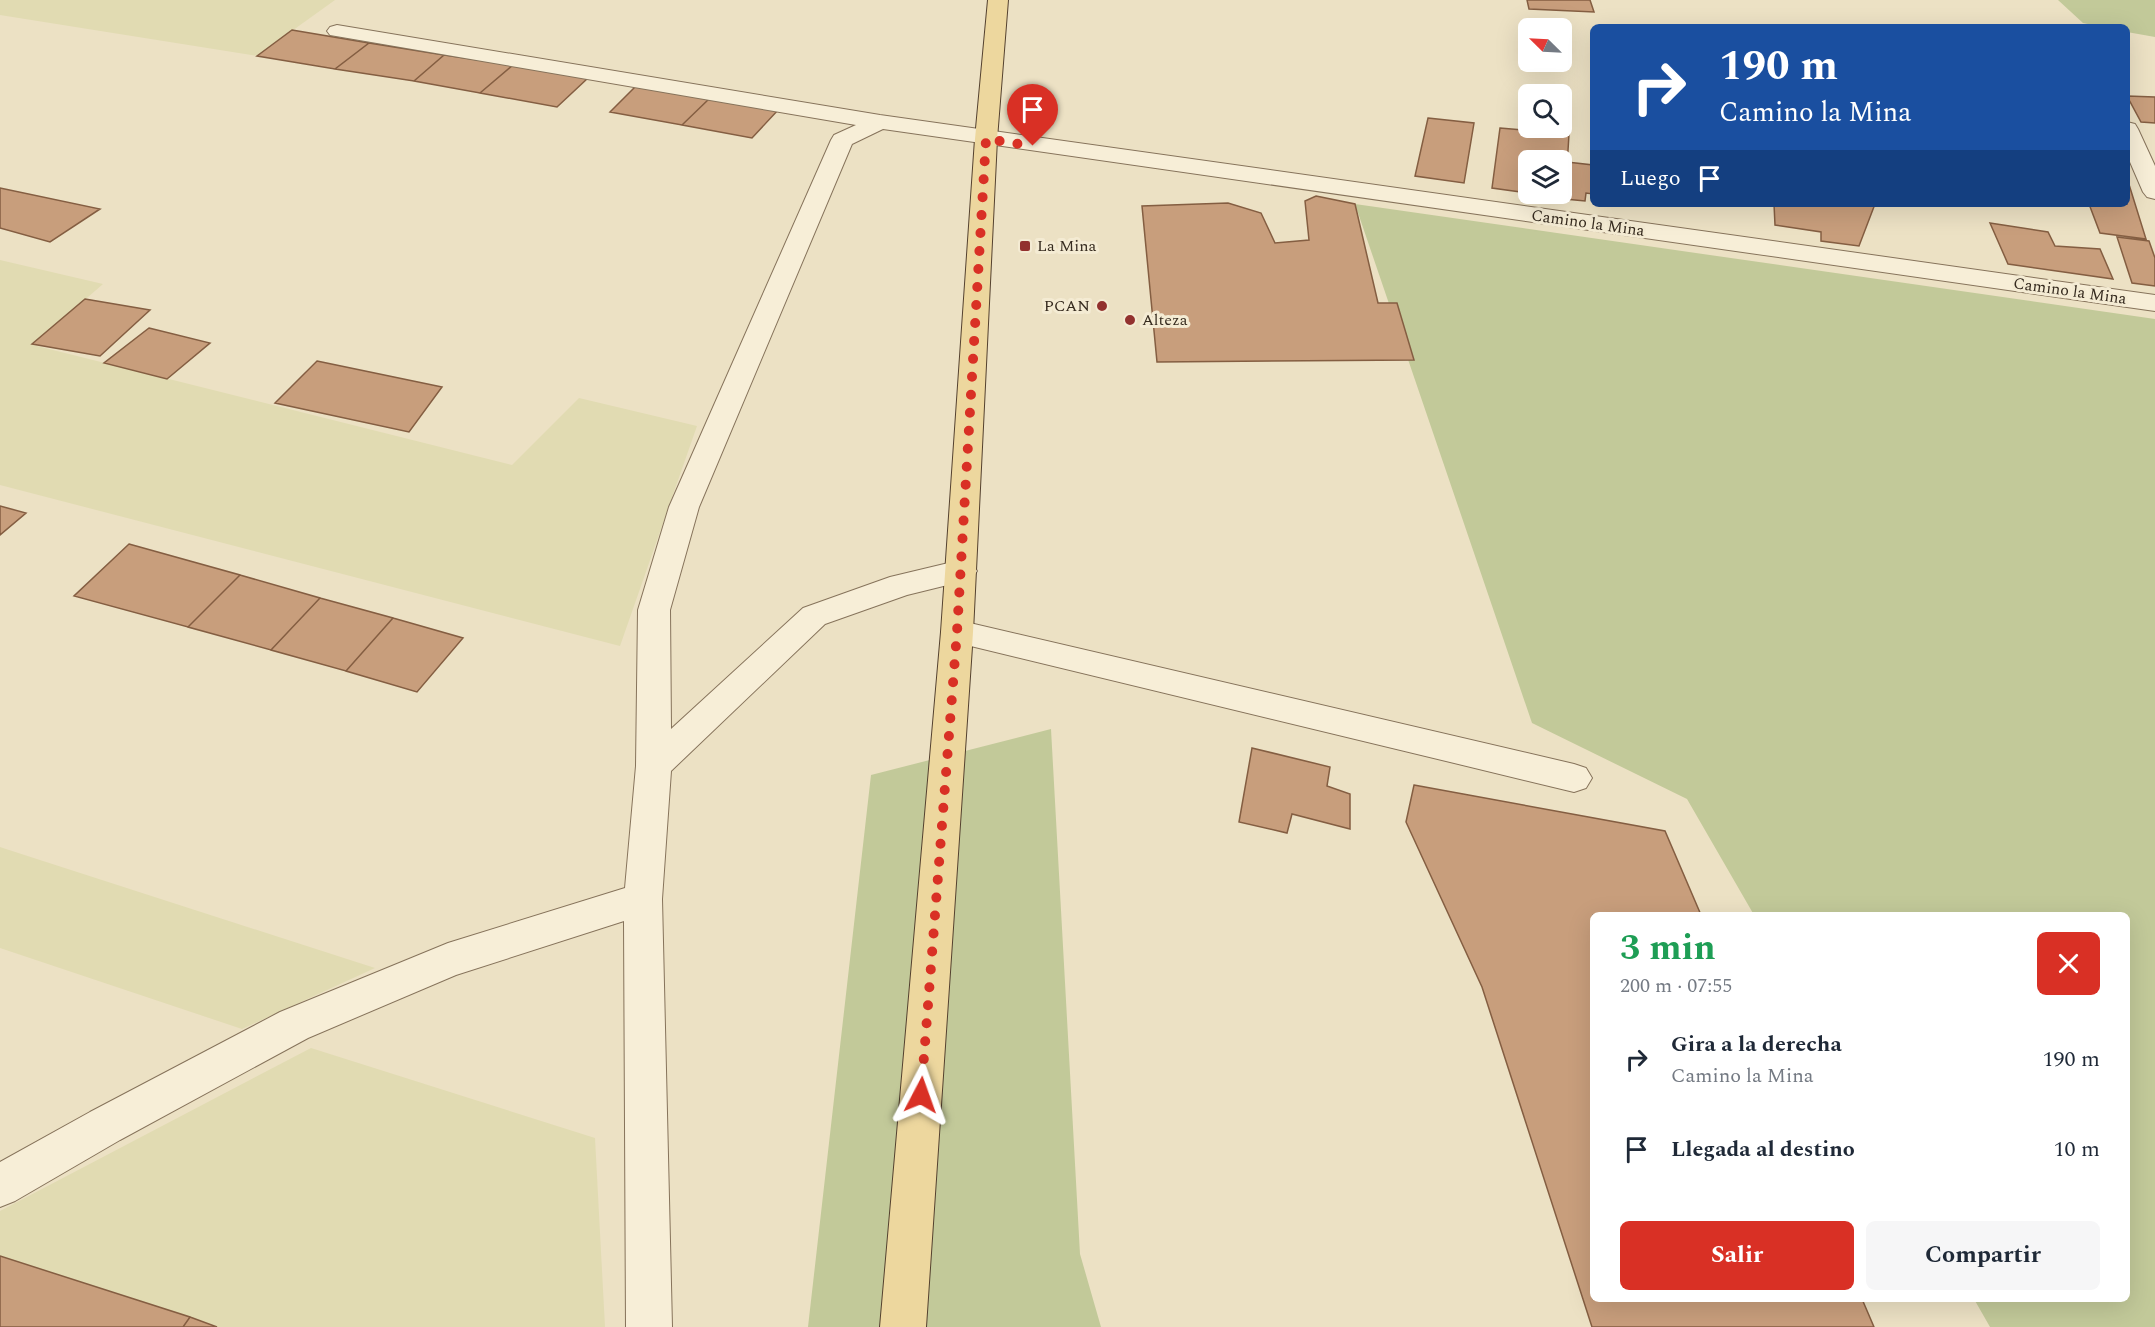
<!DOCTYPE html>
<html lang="es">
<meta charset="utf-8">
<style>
body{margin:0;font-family:Spectral,serif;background:#f6f6f7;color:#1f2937;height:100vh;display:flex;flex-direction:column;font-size:22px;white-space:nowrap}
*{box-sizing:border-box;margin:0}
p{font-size:20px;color:#747a83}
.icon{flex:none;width:33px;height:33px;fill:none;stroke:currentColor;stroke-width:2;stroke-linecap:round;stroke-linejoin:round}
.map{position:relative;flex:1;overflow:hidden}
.details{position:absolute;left:1590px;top:912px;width:540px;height:390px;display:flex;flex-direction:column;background:#fff;border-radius:9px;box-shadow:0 6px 24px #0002}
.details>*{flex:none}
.guide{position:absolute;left:1590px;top:24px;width:540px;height:183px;border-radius:9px;box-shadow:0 6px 24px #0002;background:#1a4fa0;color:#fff;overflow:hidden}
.needle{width:39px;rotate:294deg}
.buttons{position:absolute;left:1518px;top:18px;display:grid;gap:12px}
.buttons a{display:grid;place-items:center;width:54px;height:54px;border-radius:9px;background:#fff;box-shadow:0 6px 24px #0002;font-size:30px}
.pin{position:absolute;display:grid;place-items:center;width:51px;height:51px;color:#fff;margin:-62px -26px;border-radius:50% 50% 50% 0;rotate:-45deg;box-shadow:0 0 6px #0007}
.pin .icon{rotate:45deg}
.me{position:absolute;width:66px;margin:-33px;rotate:4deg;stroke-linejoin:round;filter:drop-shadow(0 0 4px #0008)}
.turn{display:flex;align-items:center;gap:21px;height:126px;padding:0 30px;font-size:27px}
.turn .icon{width:78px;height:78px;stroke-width:2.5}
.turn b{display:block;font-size:42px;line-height:51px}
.then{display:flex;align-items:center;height:57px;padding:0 30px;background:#0003;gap:12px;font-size:22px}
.round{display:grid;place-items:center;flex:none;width:63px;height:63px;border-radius:9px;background:#f6f6f7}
.summary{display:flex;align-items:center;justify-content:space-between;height:102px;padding:0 30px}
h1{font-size:36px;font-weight:700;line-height:45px;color:#1e9e55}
.cta{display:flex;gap:12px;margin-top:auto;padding:12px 30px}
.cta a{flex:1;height:69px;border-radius:9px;background:#d93025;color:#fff;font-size:24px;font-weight:700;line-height:69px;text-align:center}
.cta a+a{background:#f6f6f7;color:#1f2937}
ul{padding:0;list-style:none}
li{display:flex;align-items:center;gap:18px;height:90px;padding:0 30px}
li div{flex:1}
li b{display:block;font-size:22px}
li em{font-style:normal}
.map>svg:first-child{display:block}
.farmland{fill:#e1dbb2}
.green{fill:#c2c999}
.building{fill:#c89e7c;stroke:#845e42;stroke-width:1.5}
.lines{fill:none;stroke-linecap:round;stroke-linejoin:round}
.minor-casing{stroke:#86735b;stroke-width:2}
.major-casing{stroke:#54412f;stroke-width:2}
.minor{fill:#f7eed7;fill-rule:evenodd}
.major{fill:#edd79e;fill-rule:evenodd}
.route{stroke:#d93025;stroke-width:10;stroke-dasharray:0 18}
.poi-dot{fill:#92312e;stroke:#f4ebd3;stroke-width:2}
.labels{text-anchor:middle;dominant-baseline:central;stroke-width:6;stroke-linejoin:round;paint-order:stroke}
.far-street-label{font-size:16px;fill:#362b1f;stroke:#f4ebd3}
.far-poi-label{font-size:16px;fill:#362b1f;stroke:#f4ebd3;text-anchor:start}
</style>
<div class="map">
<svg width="2155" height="1327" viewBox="0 0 2155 1327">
<rect width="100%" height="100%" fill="#ece1c4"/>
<path class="farmland" d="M 0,0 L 335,0 L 257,56 L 0,15 Z
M 0,260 L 103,284 L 33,345 L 512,465 L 579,398 L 697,426 L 620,646 L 0,485 Z
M 0,847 L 9,850 L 375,968 L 242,1029 L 0,948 Z
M 311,1048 L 595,1138 L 605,1327 L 198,1327 L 0,1256 L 0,1211 Z"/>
<path class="green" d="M 2058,0 L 2155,0 L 2155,37 L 2127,32 L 2127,27 L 2102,27 L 2083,23 Z
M 1355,204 L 2155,319 L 2155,1327 L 1990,1327 L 1974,1299 L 2127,1299 L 2127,915 L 1754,915 L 1687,799 L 1532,723 Z
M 1051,729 L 1080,1254 L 1101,1327 L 808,1327 L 871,775 Z"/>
<path class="building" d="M 1527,0 L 1590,0 L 1594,12 L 1529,9 Z
M 292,30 L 369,43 L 335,69 L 257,56 Z
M 369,43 L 444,55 L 414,81 L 335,69 Z
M 444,55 L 513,65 L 480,93 L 414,81 Z
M 513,65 L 588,78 L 557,107 L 480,93 Z
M 637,85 L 711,97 L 682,125 L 610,112 Z
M 2127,96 L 2155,97 L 2155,123 L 2141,122 Z
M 711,97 L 779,109 L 752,138 L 682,125 Z
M 1428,118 L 1474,123 L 1464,183 L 1415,176 Z
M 1500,128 L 1569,134 L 1565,199 L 1530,194 L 1562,194 L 1562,160 L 1528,160 L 1528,193 L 1492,188 Z
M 1567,162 L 1593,165 L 1593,194 L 1586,193 L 1585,201 L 1565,199 Z
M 2127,178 L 2146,239 L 2100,233 L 2089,204 L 2127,204 Z
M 0,188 L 100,209 L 50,242 L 0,228 Z
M 1316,196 L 1355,204 L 1378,303 L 1397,303 L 1414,360 L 1157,362 L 1142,206 L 1228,203 L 1261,213 L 1275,243 L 1309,240 L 1305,201 Z
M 1774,204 L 1875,204 L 1859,246 L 1821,241 L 1821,232 L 1775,225 Z
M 1990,223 L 2048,232 L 2055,246 L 2100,249 L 2113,279 L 2008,264 Z
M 2117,237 L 2149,241 L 2155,258 L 2155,286 L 2132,283 Z
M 85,299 L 150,310 L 100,356 L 32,344 Z
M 149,328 L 210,343 L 167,379 L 104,363 Z
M 317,361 L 442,387 L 409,432 L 275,403 Z
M 0,506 L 26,513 L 0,535 Z
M 129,544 L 240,575 L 188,627 L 74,596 Z
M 240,575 L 320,598 L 271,650 L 188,627 Z
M 320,598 L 393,618 L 346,671 L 271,650 Z
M 393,618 L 463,638 L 417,692 L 346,671 Z
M 1252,748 L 1330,767 L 1327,786 L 1350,794 L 1350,829 L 1292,814 L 1287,833 L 1239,822 Z
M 1414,785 L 1665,831 L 1701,915 L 1593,915 L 1593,1299 L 1862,1299 L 1874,1327 L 1592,1327 L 1482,987 L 1406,822 Z
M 0,1256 L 190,1317 L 183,1327 L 0,1327 Z
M 190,1317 L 217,1327 L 183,1327 Z"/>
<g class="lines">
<defs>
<path id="minor" d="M 337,25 L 880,115 L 2155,295 L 2155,311 L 883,129 L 852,144 L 699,507 L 670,610 L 671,729 L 803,608 L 890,577 L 961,560 L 972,563 L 977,571 L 972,579 L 907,595 L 825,624 L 671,771 L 662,899 L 672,1327 L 626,1327 L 624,921 L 456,975 L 308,1038 L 120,1140 L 15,1201 L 0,1207 L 0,1162 L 90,1112 L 280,1012 L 448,943 L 625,888 L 636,766 L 638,610 L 669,507 L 831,140 L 834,135 L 856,125 L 330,35 L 327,31 L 330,27 Z
M 2127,122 L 2135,124 L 2138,129 L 2155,166 L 2155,199 L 2147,197 L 2143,192 L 2127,155 Z
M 957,620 L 1574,764 L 1586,768 L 1592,778 L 1586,788 L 1574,792 L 946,640 L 941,632 L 946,624 Z"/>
<path id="major" d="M 988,0 L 1008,0 L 997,139 L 973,632 L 926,1327 L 880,1327 L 941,632 L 975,139 Z"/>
</defs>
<use href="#minor" class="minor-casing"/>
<use href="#major" class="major-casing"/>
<use href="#minor" class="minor"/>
<use href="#major" class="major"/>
</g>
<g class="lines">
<path class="route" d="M 921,1095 L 957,632 L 986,139 L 1033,146"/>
</g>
<g class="poi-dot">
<rect x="1019" y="240" width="12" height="12" rx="3"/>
<circle cx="1102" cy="306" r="6"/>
<circle cx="1130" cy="320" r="6"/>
</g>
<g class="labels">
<g class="far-street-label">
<text transform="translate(1588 223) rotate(8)">Camino la Mina</text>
<text transform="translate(2070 291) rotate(8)">Camino la Mina</text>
</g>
<g class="far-poi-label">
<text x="1037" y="246">La Mina</text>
<text x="1090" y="306" text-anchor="end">PCAN</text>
<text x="1142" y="320">Alteza</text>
</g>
</g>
</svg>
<div class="buttons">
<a><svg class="needle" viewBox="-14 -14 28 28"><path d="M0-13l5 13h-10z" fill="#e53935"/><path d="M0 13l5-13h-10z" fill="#747a83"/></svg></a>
<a><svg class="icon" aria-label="search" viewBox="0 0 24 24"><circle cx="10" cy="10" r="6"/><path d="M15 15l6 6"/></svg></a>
<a><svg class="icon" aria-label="layers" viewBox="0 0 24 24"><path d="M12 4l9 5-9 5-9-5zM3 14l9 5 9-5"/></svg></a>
</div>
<div class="pin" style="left:1033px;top:146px;background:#d93025"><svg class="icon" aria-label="arrive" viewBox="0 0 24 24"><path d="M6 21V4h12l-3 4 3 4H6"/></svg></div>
<svg class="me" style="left:921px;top:1095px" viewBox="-20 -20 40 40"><path d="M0-17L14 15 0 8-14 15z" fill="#d93025" stroke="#fff" stroke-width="4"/></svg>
<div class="guide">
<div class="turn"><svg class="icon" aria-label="right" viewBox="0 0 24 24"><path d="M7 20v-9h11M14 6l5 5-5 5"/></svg><div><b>190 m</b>Camino la Mina</div></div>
<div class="then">Luego<svg class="icon" aria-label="arrive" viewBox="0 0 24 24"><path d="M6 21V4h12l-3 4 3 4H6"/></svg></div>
</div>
<section class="details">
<div class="summary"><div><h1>3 min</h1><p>200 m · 07:55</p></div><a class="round" style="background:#d93025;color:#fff"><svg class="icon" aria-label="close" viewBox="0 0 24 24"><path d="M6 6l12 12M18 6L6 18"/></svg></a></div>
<ul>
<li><svg class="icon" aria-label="right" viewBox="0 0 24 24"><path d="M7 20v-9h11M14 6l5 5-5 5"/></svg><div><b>Gira a la derecha</b><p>Camino la Mina</p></div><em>190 m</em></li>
<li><svg class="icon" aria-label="arrive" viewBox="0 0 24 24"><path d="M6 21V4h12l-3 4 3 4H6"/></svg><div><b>Llegada al destino</b></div><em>10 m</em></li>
</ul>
<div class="cta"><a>Salir</a><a>Compartir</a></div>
</section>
</div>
